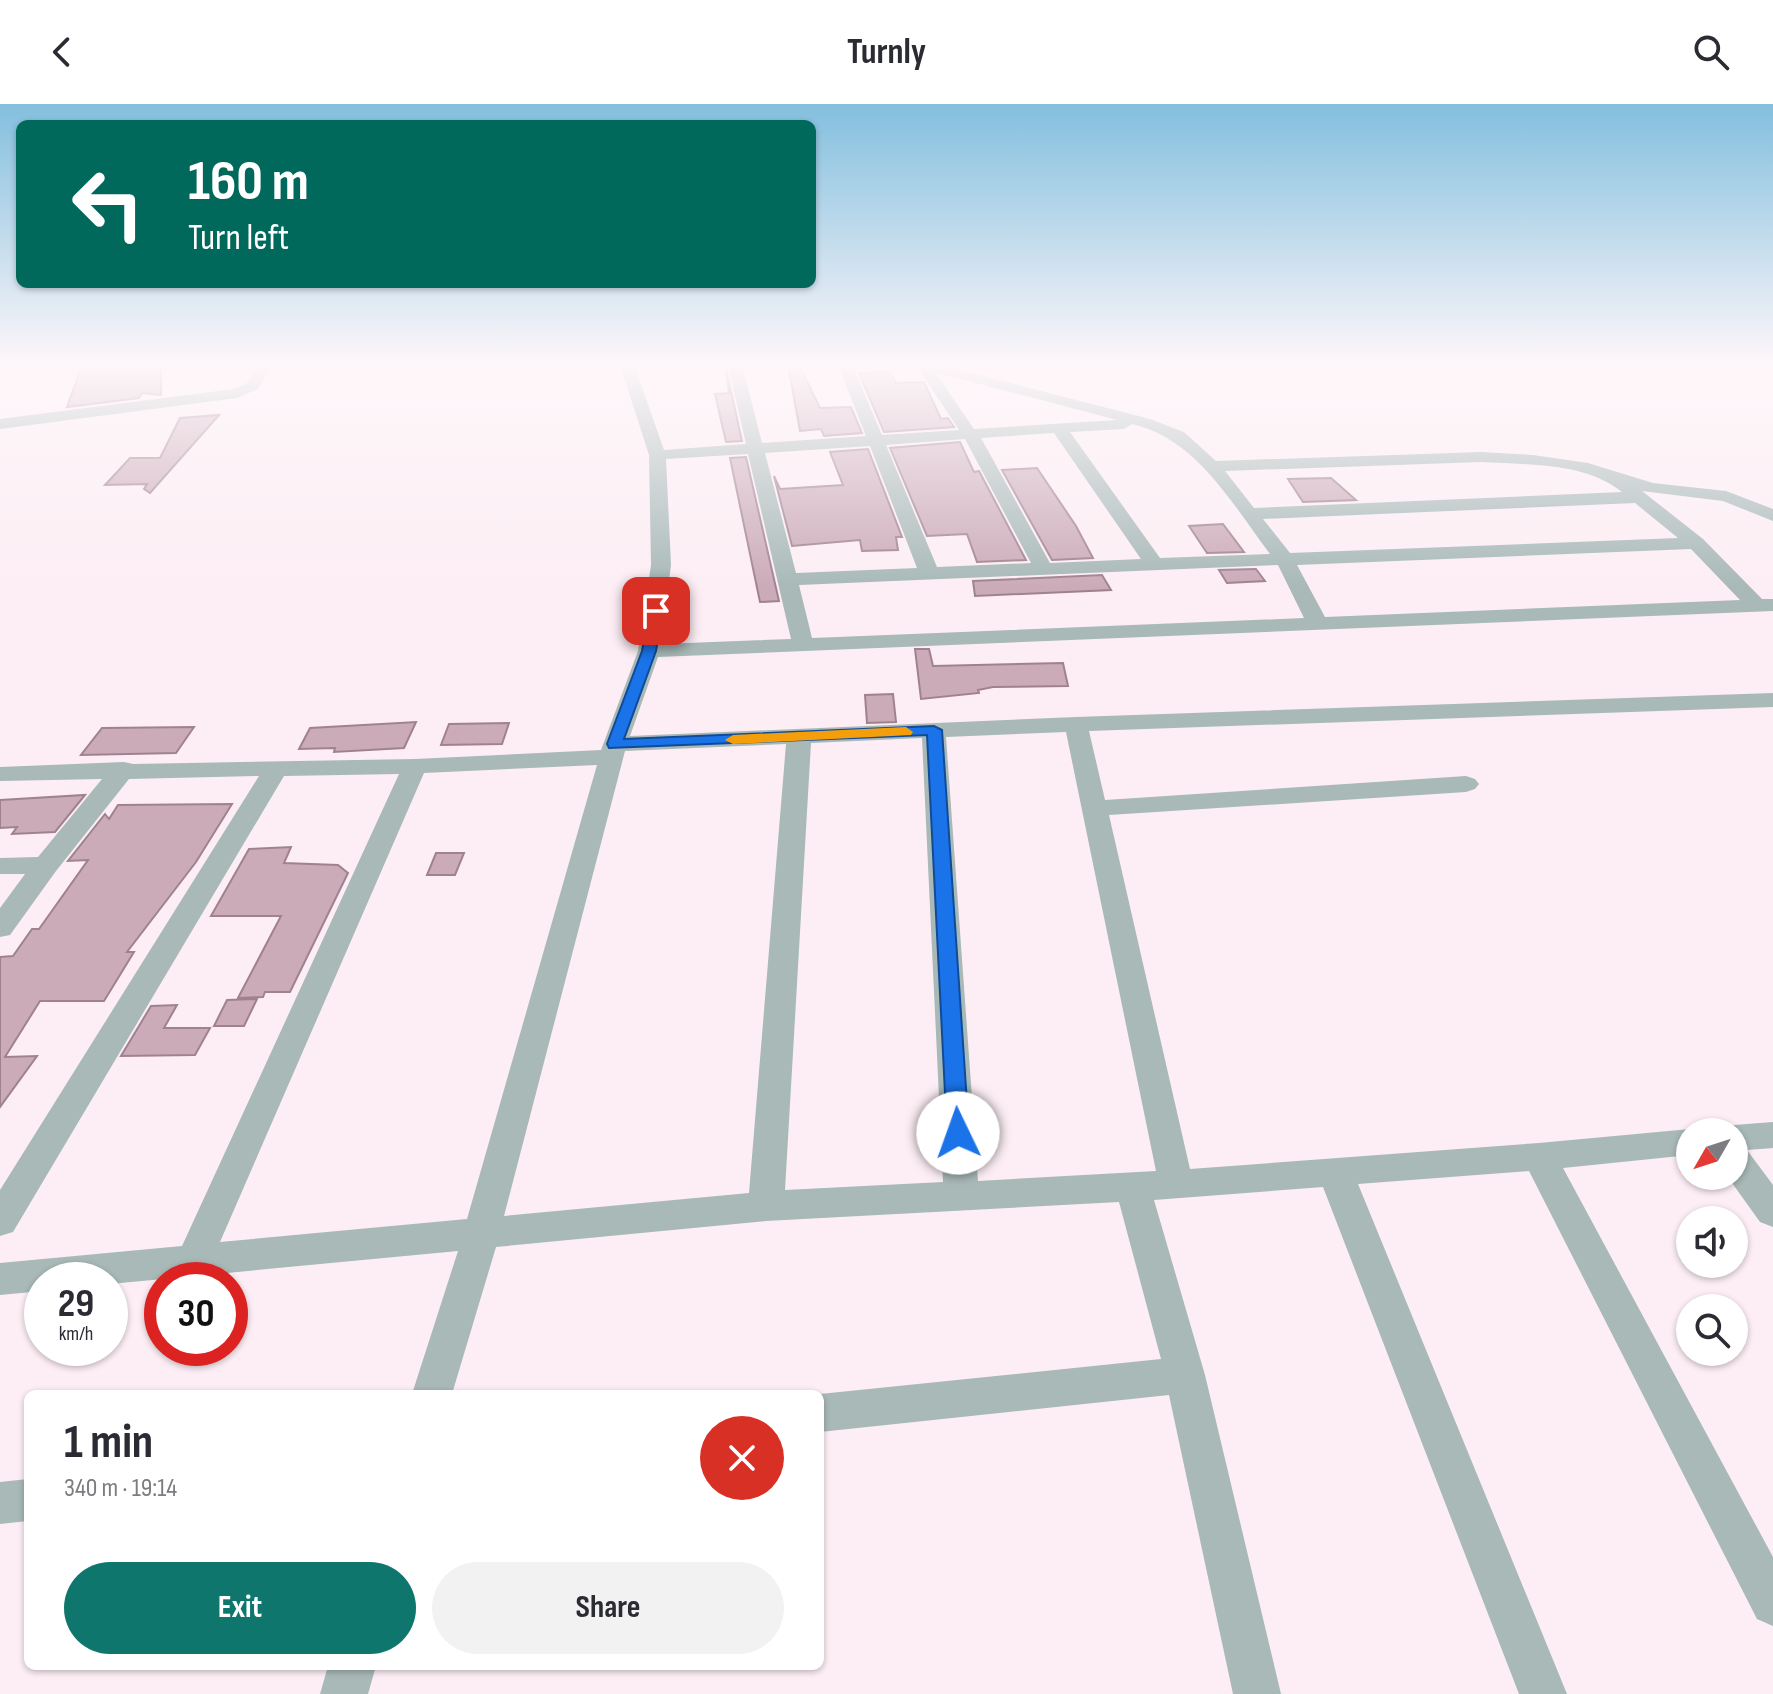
<!DOCTYPE html>
<meta charset="utf-8">
<style>
body{margin:0;font-family:"Sofia Sans Condensed",sans-serif;background:#f2f2f3;color:#2b2b33;height:100vh;display:flex;flex-direction:column;font-size:30px;white-space:nowrap}
*{box-sizing:border-box;margin:0}
p{font-size:26px;color:#7c7c81}
.icon{flex:none;width:44px;height:44px;fill:none;stroke:currentColor;stroke-width:2;stroke-linecap:round;stroke-linejoin:round}
.map{position:relative;flex:1;overflow:hidden}
.panel{position:absolute;left:24px;top:1286px;width:800px;height:280px;display:flex;flex-direction:column;background:#fff;border-radius:12px;box-shadow:0 2px 6px #0004}
.panel>*{flex:none}
.top-card{position:absolute;left:16px;top:16px;width:800px;height:168px;border-radius:12px;box-shadow:0 2px 6px #0004;background:#00695c;color:#fff;overflow:hidden}
.needle{width:52px;rotate:231deg}
.buttons{position:absolute;left:1676px;top:1014px;display:grid;gap:16px}
.buttons a{display:grid;place-items:center;width:72px;height:72px;border-radius:50%;background:#fff;box-shadow:0 2px 6px #0004;font-size:40px}
.speed{position:absolute;left:24px;top:1158px;display:flex;gap:16px;font-size:40px;font-weight:700;text-align:center}
.speed>*{display:grid;place-content:center;width:104px;height:104px;border-radius:50%;background:#fff;box-shadow:0 2px 6px #0004;line-height:1}
.speed small{font-size:20px;font-weight:400}
.speed .limit{border:12px solid #d22;background:#fff;color:#111}
.pin{position:absolute;display:grid;place-items:center;width:68px;height:68px;color:#fff;margin:-34px;border-radius:16px;box-shadow:0 4px 12px #0006}
.me{position:absolute;width:88px;margin:-44px;rotate:357deg;stroke-linejoin:round;filter:drop-shadow(0 0 6px #0008)}
.turn{display:flex;align-items:center;gap:28px;height:168px;padding:0 40px;font-size:36px}
.turn .icon{width:104px;height:104px;stroke-width:2.5}
.turn b{display:block;font-size:56px;line-height:68px}
.round{display:grid;place-items:center;flex:none;width:84px;height:84px;border-radius:42px;background:#f2f2f3}
.overview{display:flex;align-items:center;justify-content:space-between;height:136px;padding:0 40px}
h1{font-size:48px;font-weight:700;line-height:60px}
.primary-button{display:flex;gap:16px;margin-top:auto;padding:16px 40px}
.primary-button a{flex:1;height:92px;border-radius:48px;background:#0f766e;color:#fff;font-size:32px;font-weight:700;line-height:92px;text-align:center}
.primary-button a+a{background:#f2f2f3;color:#2b2b33}
header{display:flex;justify-content:space-between;align-items:center;height:104px;padding:0 40px;background:#fff;font-size:36px;font-weight:700}
.map>svg:first-child{display:block}
.building{fill:#cbabb8;stroke:#a0828f;stroke-width:2}
.lines{fill:none;stroke-linecap:round;stroke-linejoin:round}
.minor{fill:#a8b9b8;fill-rule:evenodd}
.route{fill:#1a73e8;stroke:#114b97;stroke-width:2}
.slow{fill:#f59e0b}
</style>
<header><svg class="icon" aria-label="back" viewBox="0 0 24 24"><path d="M15 5l-7 7 7 7"/></svg>Turnly<svg class="icon" aria-label="search" viewBox="0 0 24 24"><circle cx="10" cy="10" r="6"/><path d="M15 15l6 6"/></svg></header>
<div class="map">
<svg width="1773" height="1590" viewBox="0 0 1773 1590">
<rect width="100%" height="100%" fill="#fceef4"/>
<path class="building" d="M 110,261 L 161,261 L 161,291 L 142,289 L 139,294 L 67,303 L 81,264 Z
M 788,261 L 799,261 L 820,304 L 851,303 L 862,329 L 824,332 L 821,325 L 800,327 Z
M 726,265 L 742,337 L 726,338 L 715,290 L 729,289 Z
M 890,268 L 896,279 L 924,278 L 941,315 L 948,314 L 954,323 L 884,328 L 859,269 Z
M 219,311 L 150,389 L 144,385 L 147,380 L 105,381 L 130,354 L 160,354 L 180,314 Z
M 960,338 L 974,368 L 979,367 L 1026,456 L 977,458 L 967,430 L 927,432 L 890,344 Z
M 868,345 L 902,433 L 896,433 L 898,446 L 862,447 L 860,436 L 792,442 L 774,372 L 780,385 L 843,381 L 830,348 Z
M 746,353 L 779,497 L 760,498 L 730,354 Z
M 1037,364 L 1076,422 L 1093,454 L 1052,456 L 1002,366 Z
M 1331,374 L 1356,396 L 1303,398 L 1288,375 Z
M 1223,420 L 1244,448 L 1207,449 L 1189,422 Z
M 1256,465 L 1265,477 L 1227,479 L 1219,466 Z
M 1102,471 L 1111,486 L 975,492 L 973,477 Z
M 915,545 L 929,545 L 933,562 L 1063,559 L 1068,582 L 993,583 L 978,586 L 979,589 L 921,595 Z
M 893,590 L 896,618 L 867,619 L 865,591 Z
M 416,618 L 404,644 L 334,648 L 335,644 L 299,645 L 310,624 Z
M 509,619 L 502,640 L 441,641 L 449,620 Z
M 194,623 L 176,649 L 81,651 L 102,624 Z
M 85,691 L 55,728 L 12,730 L 17,723 L 0,724 L 0,696 Z
M 232,700 L 196,758 L 127,848 L 134,848 L 104,897 L 40,897 L 5,953 L 37,952 L 0,1003 L 0,853 L 13,852 L 32,825 L 39,825 L 88,756 L 68,757 L 105,710 L 109,715 L 118,701 Z
M 291,743 L 284,759 L 338,761 L 348,769 L 290,888 L 265,888 L 263,893 L 238,894 L 281,812 L 211,812 L 249,745 Z
M 436,749 L 464,749 L 455,771 L 427,771 Z
M 257,895 L 244,922 L 214,922 L 227,896 Z
M 177,901 L 164,924 L 210,924 L 195,951 L 121,952 L 151,902 Z"/>
<g class="lines">
<path class="minor" d="M 258,261 L 272,261 L 258,285 L 237,294 L 0,325 L 0,315 L 234,285 L 247,279 Z
M 620,261 L 634,261 L 664,346 L 746,340 L 728,261 L 742,261 L 762,339 L 866,332 L 838,261 L 852,261 L 882,331 L 959,326 L 916,261 L 941,261 L 1150,315 L 1184,328 L 1216,357 L 1481,348 L 1533,351 L 1588,359 L 1653,379 L 1726,387 L 1773,405 L 1773,417 L 1723,397 L 1642,387 L 1703,435 L 1762,495 L 1773,495 L 1773,507 L 658,553 L 630,632 L 1076,613 L 1773,589 L 1773,603 L 1089,627 L 1105,696 L 1466,672 L 1475,675 L 1479,680 L 1475,685 L 1466,688 L 1109,711 L 1190,1065 L 1539,1039 L 1690,1025 L 1700,1028 L 1690,1028 L 1690,1051 L 1563,1064 L 1773,1453 L 1773,1522 L 1757,1515 L 1529,1067 L 1358,1080 L 1567,1590 L 1519,1590 L 1323,1083 L 1154,1096 L 1205,1271 L 1281,1590 L 1233,1590 L 1169,1291 L 820,1328 L 820,1290 L 1161,1255 L 1119,1098 L 766,1117 L 496,1143 L 452,1290 L 412,1290 L 458,1147 L 110,1180 L 110,1176 L 42,1176 L 42,1187 L 0,1191 L 0,1159 L 182,1142 L 399,670 L 284,672 L 13,1128 L 0,1132 L 0,1086 L 259,672 L 129,675 L 56,767 L 10,831 L 0,833 L 0,804 L 25,770 L 0,770 L 0,754 L 38,753 L 102,675 L 0,677 L 0,663 L 124,658 L 133,660 L 415,655 L 601,646 L 638,547 L 651,461 L 649,351 ZM 935,268 L 1117,316 L 974,325 ZM 1132,320 C 1196,334 1233,401 1270,450 L 1160,454 L 1070,328 L 1124,325 ZM 1054,329 L 1141,455 L 1050,459 L 981,334 ZM 965,335 L 1031,459 L 937,463 L 886,341 ZM 870,342 L 917,464 L 796,469 L 765,349 ZM 748,350 L 791,535 L 661,540 L 671,461 L 666,355 ZM 1481,358 C 1527,361 1585,358 1622,388 L 1254,404 L 1225,367 ZM 1635,399 L 1678,434 L 1290,449 L 1263,415 ZM 1691,445 L 1740,496 L 1325,513 L 1297,461 ZM 1278,461 L 1304,514 L 812,534 L 799,481 ZM 1066,628 L 1156,1067 L 978,1077 L 946,633 ZM 922,634 L 943,1078 L 785,1086 L 811,639 ZM 786,640 L 749,1089 L 504,1112 L 625,647 ZM 597,661 L 467,1115 L 220,1138 L 424,669 Z
M 1773,1018 L 1773,1044 L 1747,1046 L 1773,1081 L 1773,1123 L 1760,1118 L 1727,1072 L 1734,1072 L 1734,1028 L 1720,1028 L 1734,1021 Z
M 28,1375 L 28,1417 L 0,1420 L 0,1378 Z
M 328,1562 L 376,1562 L 368,1590 L 320,1590 Z"/>
</g>
<linearGradient id="sky" x2="0" y2="1"><stop stop-color="#83bfde"/><stop offset="0.54" stop-color="#fef7fa"/><stop offset="1" stop-color="#fef7fa" stop-opacity="0"/></linearGradient>
<rect width="1773" height="483" fill="url(#sky)"/>
<path class="route" d="M 656,503 L 663,507 L 656,547 L 624,635 L 934,622 L 942,626 L 969,1029 L 965,1035 L 958,1037 L 950,1035 L 947,1029 L 927,631 L 609,644 L 607,640 L 642,547 L 649,507 Z"/>
<path class="slow" d="M 906,623 L 913,628 L 911,631 L 733,640 L 725,636 L 733,631 Z"/>
</svg>
<div class="buttons">
<a><svg class="needle" viewBox="-14 -14 28 28"><path d="M0-13l5 13h-10z" fill="#e53935"/><path d="M0 13l5-13h-10z" fill="#7c7c81"/></svg></a>
<a><svg class="icon" aria-label="sound" viewBox="0 0 24 24"><path d="M4 9h4l5-4v14l-5-4H4zM17 9q2 3 0 6"/></svg></a>
<a><svg class="icon" aria-label="search" viewBox="0 0 24 24"><circle cx="10" cy="10" r="6"/><path d="M15 15l6 6"/></svg></a>
</div>
<div class="speed"><div>29<small>km/h</small></div><div class="limit">30</div></div>
<div class="pin" style="left:656px;top:507px;background:#d93025"><svg class="icon" aria-label="arrive" viewBox="0 0 24 24"><path d="M6 21V4h12l-3 4 3 4H6"/></svg></div>
<svg class="me" style="left:958px;top:1029px" viewBox="-20 -20 40 40"><circle r="19" fill="#fff"/><path d="M0-13L10 11 0 6-10 11z" fill="#1a73e8"/></svg>
<div class="top-card">
<div class="turn"><svg class="icon" aria-label="left" viewBox="0 0 24 24"><path d="M17 20v-9H6M10 6l-5 5 5 5"/></svg><div><b>160 m</b>Turn left</div></div>
</div>
<section class="panel">
<div class="overview"><div><h1>1 min</h1><p>340 m · 19:14</p></div><a class="round" style="background:#d93025;color:#fff"><svg class="icon" aria-label="close" viewBox="0 0 24 24"><path d="M6 6l12 12M18 6L6 18"/></svg></a></div>
<div class="primary-button"><a>Exit</a><a>Share</a></div>
</section>
</div>
